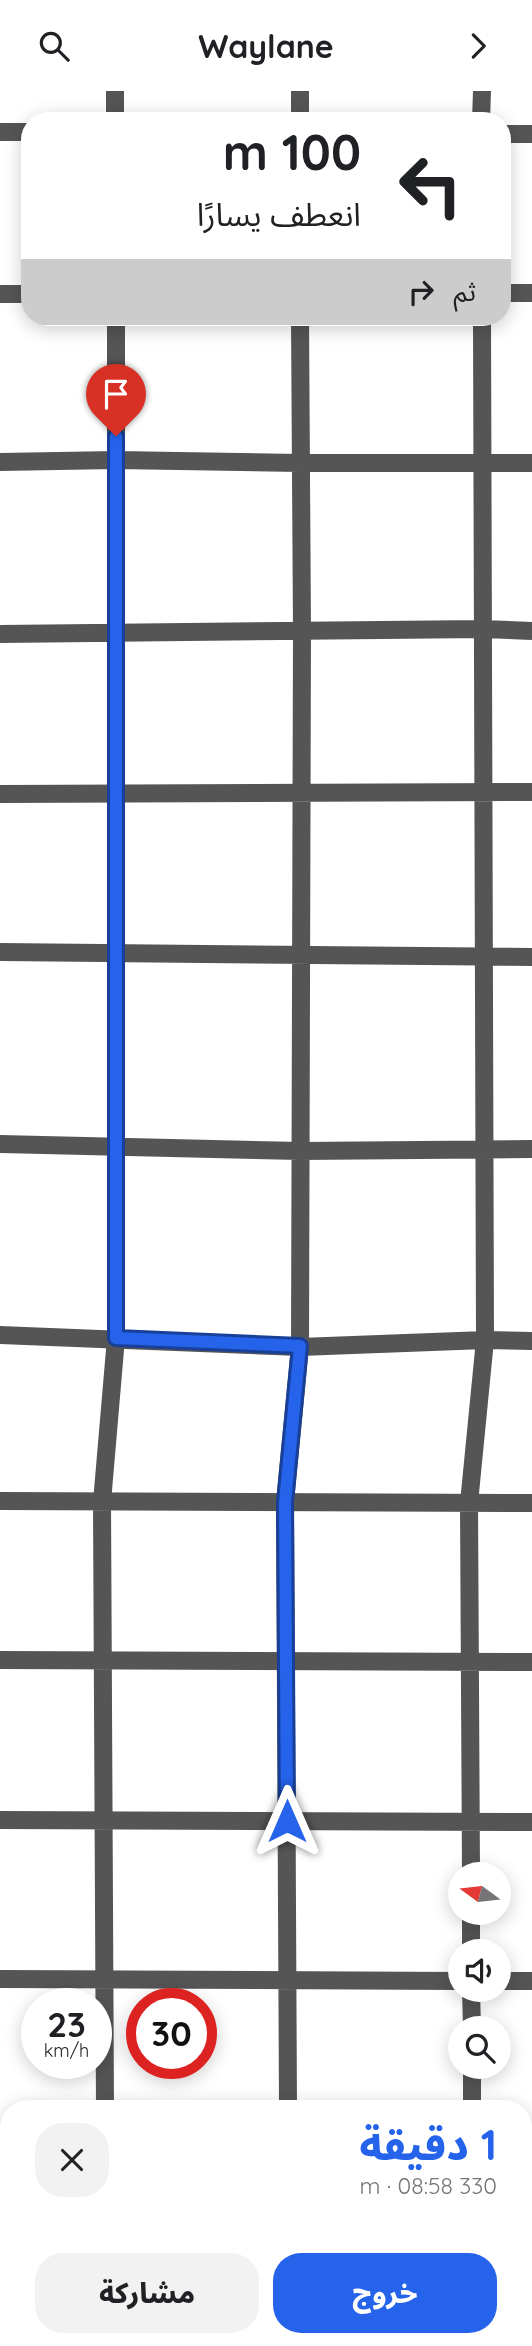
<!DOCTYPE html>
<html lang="ar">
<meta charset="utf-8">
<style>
body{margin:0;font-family:Quicksand,"Noto Sans Arabic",sans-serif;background:#f2f2f2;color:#202124;direction:rtl;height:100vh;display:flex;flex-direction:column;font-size:26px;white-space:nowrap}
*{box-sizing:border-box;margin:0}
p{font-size:23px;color:#757577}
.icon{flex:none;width:38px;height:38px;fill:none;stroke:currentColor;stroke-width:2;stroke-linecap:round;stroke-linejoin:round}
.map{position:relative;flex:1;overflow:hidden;direction:ltr}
.sheet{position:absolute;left:0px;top:2009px;width:532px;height:247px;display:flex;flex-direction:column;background:#fff;border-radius:28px 28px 0 0;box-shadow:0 4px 18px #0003;direction:rtl}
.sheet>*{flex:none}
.hud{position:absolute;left:21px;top:21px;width:490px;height:214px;border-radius:28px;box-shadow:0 4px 18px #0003;direction:rtl;background:#fff;color:#202124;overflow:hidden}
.needle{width:46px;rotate:285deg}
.buttons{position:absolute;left:448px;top:1771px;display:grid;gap:14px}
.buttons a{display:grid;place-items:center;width:63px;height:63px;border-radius:50%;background:#fff;box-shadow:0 4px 18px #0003;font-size:35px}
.speed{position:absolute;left:21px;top:1897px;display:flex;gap:14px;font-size:35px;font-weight:700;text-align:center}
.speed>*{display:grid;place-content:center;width:91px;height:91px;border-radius:50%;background:#fff;box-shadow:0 4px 18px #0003;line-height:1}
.speed small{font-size:18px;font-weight:400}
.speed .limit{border:10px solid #d22;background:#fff;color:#111}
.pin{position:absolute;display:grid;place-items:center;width:60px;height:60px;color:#fff;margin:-72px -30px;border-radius:50% 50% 50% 0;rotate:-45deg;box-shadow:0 0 7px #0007}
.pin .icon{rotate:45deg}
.me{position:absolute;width:77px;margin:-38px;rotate:0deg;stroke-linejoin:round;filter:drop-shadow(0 0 5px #0008)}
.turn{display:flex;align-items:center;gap:24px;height:147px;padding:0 35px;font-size:32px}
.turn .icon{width:91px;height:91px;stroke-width:2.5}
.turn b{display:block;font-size:49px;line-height:60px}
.then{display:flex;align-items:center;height:66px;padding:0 35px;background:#0003;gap:14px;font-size:26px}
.round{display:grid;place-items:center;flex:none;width:74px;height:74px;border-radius:28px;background:#f2f2f2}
.summary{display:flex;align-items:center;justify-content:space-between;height:119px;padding:0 35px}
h1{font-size:42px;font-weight:800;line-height:52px;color:#2563eb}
.primary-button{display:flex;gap:14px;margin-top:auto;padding:14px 35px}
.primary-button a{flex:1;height:80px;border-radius:28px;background:#2563eb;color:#fff;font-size:28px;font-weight:800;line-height:80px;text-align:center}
.primary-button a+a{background:#f2f2f2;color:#202124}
header{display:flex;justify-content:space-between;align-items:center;height:91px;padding:0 35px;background:#fff;font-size:32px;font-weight:800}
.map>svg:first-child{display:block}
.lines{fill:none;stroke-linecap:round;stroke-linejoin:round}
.minor{stroke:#555;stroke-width:18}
.route-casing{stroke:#184099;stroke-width:18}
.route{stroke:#2563eb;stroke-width:12}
</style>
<header><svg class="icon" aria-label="forward" viewBox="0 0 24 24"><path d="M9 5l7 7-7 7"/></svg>Waylane<svg class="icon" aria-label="search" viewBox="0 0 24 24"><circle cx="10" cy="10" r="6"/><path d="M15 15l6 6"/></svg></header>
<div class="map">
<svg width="532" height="2255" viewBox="0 0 532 2255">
<rect width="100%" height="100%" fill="#fff"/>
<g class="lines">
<path class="minor" d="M 115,0 L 115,30
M 300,0 L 300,30
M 481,30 L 482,0
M 0,41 L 30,41
M 502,43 L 532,43
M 502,202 L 532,202
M 0,203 L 30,203
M 0,371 L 116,369 L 300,372 L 532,372
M 0,543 L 483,538 L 532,540
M 0,703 L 532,701
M 0,861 L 532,866
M 0,1053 L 300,1060 L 532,1058
M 0,1244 L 300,1256 L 485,1249 L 532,1250
M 0,1410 L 532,1412
M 0,1569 L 532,1571
M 0,1729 L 532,1731
M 471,1783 L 469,1412 L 485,1249 L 482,226
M 471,1822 L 471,1860
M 0,1888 L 460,1890
M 499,1890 L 532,1890
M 471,1899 L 472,1937
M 472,1976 L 472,2018
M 105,2018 L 102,1411 L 116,1247 L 116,226
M 288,2018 L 285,1411 L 300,1256 L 302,540 L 300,226
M 0,2077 L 9,2077
M 523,2079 L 532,2079"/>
</g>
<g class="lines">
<defs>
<path id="route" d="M 116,345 L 116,1247 L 300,1255 L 285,1411 L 287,1730"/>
</defs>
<use href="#route" class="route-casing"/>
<use href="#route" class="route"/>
</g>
</svg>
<div class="buttons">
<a><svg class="needle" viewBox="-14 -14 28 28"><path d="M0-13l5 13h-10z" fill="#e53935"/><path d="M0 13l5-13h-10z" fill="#757577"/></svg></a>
<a><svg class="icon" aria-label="sound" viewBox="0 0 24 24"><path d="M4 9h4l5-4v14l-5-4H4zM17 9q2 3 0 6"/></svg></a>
<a><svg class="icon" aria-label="search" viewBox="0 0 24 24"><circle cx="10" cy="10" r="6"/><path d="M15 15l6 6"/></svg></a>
</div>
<div class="speed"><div>23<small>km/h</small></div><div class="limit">30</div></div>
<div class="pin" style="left:116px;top:345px;background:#d93025"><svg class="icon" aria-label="arrive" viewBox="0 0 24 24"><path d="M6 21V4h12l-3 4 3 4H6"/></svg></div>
<svg class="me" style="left:287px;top:1730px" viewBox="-20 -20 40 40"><path d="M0-17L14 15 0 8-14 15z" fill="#2563eb" stroke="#fff" stroke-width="4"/></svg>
<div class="hud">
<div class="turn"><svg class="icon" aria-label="left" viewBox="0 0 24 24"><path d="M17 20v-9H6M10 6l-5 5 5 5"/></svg><div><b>100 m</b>انعطف يسارًا</div></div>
<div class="then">ثم<svg class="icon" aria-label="right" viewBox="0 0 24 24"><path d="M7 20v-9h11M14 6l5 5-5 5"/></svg></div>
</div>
<section class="sheet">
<div class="summary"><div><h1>1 دقيقة</h1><p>330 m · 08:58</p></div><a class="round"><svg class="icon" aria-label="close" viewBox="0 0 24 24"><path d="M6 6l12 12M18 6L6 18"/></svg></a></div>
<div class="primary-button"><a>خروج</a><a>مشاركة</a></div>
</section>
</div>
